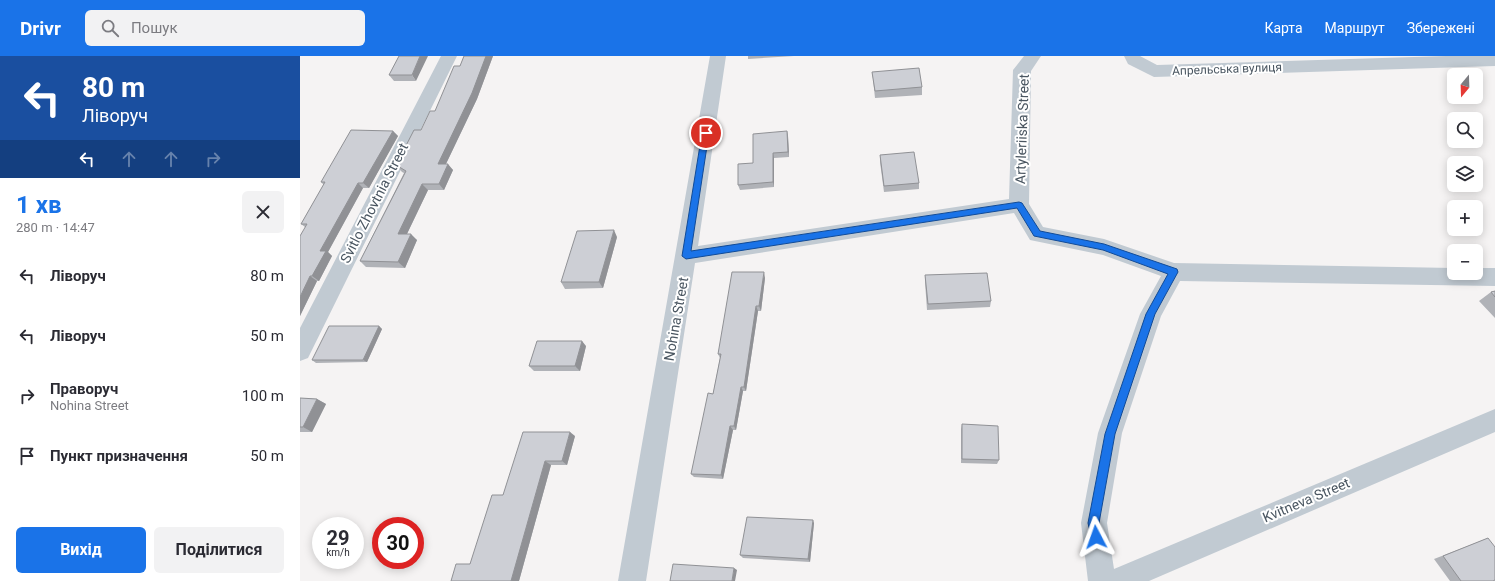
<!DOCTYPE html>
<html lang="uk">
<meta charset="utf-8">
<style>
body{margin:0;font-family:Roboto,sans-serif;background:#f2f2f3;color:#2b2b33;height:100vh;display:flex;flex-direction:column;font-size:15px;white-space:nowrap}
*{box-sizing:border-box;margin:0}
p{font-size:13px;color:#7c7c81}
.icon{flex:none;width:22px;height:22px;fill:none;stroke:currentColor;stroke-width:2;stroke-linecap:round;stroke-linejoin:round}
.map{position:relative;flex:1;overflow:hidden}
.details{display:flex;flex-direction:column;background:#fff;width:300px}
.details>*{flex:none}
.hud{background:#1a4fa0;color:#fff;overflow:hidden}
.needle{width:26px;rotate:199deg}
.buttons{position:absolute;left:1147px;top:12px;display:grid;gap:8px}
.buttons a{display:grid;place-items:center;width:36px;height:36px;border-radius:6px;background:#fff;box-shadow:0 2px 10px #0003;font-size:20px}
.speed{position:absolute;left:12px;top:461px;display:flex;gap:8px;font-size:20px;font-weight:700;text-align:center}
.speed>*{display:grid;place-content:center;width:52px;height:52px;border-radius:50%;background:#fff;box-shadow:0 2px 10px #0003;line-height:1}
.speed small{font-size:10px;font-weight:400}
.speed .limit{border:6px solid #d22;background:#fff;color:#111}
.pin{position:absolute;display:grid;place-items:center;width:34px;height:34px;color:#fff;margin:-17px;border:2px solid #fff;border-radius:50%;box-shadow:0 1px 4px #0007}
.me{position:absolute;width:44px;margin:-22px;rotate:356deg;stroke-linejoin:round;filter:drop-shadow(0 0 3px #0008)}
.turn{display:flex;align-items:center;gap:14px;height:84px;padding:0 16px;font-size:18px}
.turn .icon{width:52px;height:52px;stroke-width:2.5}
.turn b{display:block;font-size:28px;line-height:34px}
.lanes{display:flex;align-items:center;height:38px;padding:0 16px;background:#0003;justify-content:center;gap:20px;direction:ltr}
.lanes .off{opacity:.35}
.round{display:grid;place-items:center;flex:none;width:42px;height:42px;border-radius:6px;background:#f2f2f3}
.headline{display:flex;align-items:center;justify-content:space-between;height:68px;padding:0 16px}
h1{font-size:24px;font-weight:700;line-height:30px;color:#1a73e8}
.cta{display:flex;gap:8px;margin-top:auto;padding:8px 16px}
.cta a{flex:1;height:46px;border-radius:6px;background:#1a73e8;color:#fff;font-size:16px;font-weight:700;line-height:46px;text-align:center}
.cta a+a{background:#f2f2f3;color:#2b2b33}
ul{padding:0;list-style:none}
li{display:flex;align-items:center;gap:12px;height:60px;padding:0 16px}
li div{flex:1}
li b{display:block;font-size:15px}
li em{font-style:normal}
header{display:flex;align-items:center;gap:24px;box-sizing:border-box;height:56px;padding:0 20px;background:#1a73e8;color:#fff}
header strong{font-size:19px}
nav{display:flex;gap:22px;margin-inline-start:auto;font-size:14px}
.search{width:280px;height:36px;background:#f2f2f3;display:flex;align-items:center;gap:10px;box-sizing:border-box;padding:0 14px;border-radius:6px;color:#7c7c81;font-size:15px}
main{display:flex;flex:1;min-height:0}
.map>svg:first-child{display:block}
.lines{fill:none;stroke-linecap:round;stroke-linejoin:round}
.minor{fill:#c1cad2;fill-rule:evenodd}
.wall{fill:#b0b2b7}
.shaded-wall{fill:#909195}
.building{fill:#cdcfd5;stroke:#909195}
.route{fill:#1a73e8;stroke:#114b97}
.labels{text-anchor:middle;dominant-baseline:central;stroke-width:4;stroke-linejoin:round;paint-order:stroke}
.far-street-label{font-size:12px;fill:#4a5661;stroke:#fff}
.street-label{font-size:14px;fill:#4a5661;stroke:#fff}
</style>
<header>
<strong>Drivr</strong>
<div class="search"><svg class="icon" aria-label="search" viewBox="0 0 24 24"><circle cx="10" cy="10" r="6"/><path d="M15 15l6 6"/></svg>Пошук</div>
<nav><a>Карта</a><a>Маршрут</a><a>Збережені</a></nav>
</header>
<main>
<section class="details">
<div class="hud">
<div class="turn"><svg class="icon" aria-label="left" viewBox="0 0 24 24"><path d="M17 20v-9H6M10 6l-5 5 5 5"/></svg><div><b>80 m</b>Ліворуч</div></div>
<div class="lanes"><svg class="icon" aria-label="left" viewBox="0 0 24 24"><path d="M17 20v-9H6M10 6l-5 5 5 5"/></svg><svg class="icon off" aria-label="ahead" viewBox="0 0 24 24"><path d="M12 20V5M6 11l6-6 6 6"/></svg><svg class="icon off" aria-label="ahead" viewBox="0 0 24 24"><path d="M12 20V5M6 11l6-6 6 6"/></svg><svg class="icon off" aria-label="right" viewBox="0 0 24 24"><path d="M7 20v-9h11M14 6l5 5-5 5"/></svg></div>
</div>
<div class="headline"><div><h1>1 хв</h1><p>280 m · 14:47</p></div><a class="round"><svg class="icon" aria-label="close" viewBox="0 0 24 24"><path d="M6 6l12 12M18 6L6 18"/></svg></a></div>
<ul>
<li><svg class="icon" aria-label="left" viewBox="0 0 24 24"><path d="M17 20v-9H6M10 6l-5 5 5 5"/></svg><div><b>Ліворуч</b></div><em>80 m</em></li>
<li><svg class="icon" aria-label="left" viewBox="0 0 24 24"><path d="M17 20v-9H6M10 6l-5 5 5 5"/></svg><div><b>Ліворуч</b></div><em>50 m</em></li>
<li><svg class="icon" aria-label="right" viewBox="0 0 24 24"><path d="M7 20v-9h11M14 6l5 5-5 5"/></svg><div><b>Праворуч</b><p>Nohina Street</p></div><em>100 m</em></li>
<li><svg class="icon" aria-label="arrive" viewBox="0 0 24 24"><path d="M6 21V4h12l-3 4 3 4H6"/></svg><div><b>Пункт призначення</b></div><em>50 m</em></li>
</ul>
<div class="cta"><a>Вихід</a><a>Поділитися</a></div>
</section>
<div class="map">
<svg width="1195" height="525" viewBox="0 0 1195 525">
<rect width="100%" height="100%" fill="#f5f3f3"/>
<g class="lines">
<path class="minor" d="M 141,0 L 157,0 L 8,302 L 0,305 L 0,272 Z
M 410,0 L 426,0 L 398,190 L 709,143 L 713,14 L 724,0 L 741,0 L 731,15 L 729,148 L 743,171 L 804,183 L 874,207 L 1154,212 L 1154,217 L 1176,217 L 1176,212 L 1195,212 L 1195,230 L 880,225 L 861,260 L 822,377 L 807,467 L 814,513 L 1195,353 L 1195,376 L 849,525 L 788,525 L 781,467 L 798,377 L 840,258 L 861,220 L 803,199 L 730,184 L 714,157 L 395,207 L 346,525 L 318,525 Z
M 824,0 L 840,0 L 857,9 L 1146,0 L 1195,0 L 1195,10 L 854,21 L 828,8 Z"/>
</g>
<path class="wall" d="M 99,0 L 116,25 L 94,25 L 89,19 Z
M 164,0 L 193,0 L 177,43 L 146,108 L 153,114 L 144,134 L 128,134 L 107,178 L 117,184 L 105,212 L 66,211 L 60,205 L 104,117 L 102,116 L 96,109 L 121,74 L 135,55 L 160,10 Z
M 448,0 L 494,0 L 448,3 Z
M 572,16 L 622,31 L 622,39 L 575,42 L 573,23 Z
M 93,75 L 98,80 L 69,132 L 63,132 L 28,196 L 32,200 L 19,225 L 17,225 L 0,260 L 5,171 L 1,168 L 24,129 L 21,126 Z
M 487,75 L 488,80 L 489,101 L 474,102 L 474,131 L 440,134 L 438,129 L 453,107 Z
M 580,99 L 619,127 L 619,133 L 584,136 L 580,106 Z
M 317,181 L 303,232 L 265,233 L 261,226 Z
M 625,219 L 691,245 L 690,251 L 627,254 L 625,226 Z
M 465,222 L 461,255 L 458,255 L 446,335 L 443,335 L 436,374 L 433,374 L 423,423 L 394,421 L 391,418 L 413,338 L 420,302 L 418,298 Z
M 1195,235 L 1195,262 L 1179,245 L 1191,236 Z
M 79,270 L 82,273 L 67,306 L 16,307 L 12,304 Z
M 286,290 L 280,315 L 234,315 L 229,310 Z
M 0,342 L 17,343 L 26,348 L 12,376 L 0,376 Z
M 662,368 L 699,404 L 697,408 L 661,407 L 661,373 Z
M 275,380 L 267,409 L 251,409 L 219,525 L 151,525 L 170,508 L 203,439 Z
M 514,467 L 510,506 L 443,502 L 440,499 Z
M 1188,482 L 1193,525 L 1150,525 L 1134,503 L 1178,486 Z"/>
<path class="shaded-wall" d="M 120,0 L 128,0 L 116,25 L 112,19 Z
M 186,0 L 193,0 L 177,43 L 143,114 L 138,108 Z
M 93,75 L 98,80 L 69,132 L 63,127 Z
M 487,75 L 488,80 L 489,101 L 488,96 Z
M 473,97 L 474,102 L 474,131 L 473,126 Z
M 148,108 L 153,114 L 144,134 L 139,128 Z
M 58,127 L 63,132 L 28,196 L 32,200 L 19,225 L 12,220 L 20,195 Z
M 122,128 L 128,134 L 104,184 L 98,178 Z
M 314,174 L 317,181 L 303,232 L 299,226 Z
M 111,178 L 117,184 L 105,212 L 98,206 Z
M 464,216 L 465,222 L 461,255 L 459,250 Z
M 10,220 L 17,225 L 0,260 L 0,241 Z
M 456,250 L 458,255 L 446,335 L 444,331 Z
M 79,270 L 82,273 L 67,306 L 63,304 Z
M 282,285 L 286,290 L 280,315 L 275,310 Z
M 441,331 L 443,335 L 436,374 L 434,370 Z
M 17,343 L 26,348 L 12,376 L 3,371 Z
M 430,370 L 433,374 L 423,423 L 421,419 Z
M 270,376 L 275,380 L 267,409 L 262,405 Z
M 245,405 L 251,409 L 219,525 L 211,525 Z
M 513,464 L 514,467 L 510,506 L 508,503 Z
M 434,512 L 437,514 L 435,525 L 432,525 Z"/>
<path class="building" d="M 99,0 L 120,0 L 112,19 L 89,19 Z
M 164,0 L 186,0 L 172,37 L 138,108 L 148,108 L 139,128 L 122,128 L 98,178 L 111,178 L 98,206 L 60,205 L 106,115 L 96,109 L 114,74 L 121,74 L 130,55 L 135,55 L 154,10 L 160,10 Z
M 619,12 L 622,31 L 575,35 L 572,16 Z
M 51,74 L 93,75 L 63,127 L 58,127 L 20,195 L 26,195 L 12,220 L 10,220 L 0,241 L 0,180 L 7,168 L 1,168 L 25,126 L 21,126 Z
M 487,75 L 488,96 L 473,97 L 473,126 L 438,129 L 438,108 L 453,107 L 453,78 Z
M 614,96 L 619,127 L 584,130 L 580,99 Z
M 314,174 L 299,226 L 261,226 L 277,175 Z
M 432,216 L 464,216 L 459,250 L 456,250 L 444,331 L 441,331 L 434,370 L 430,370 L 421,419 L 391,418 L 408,337 L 413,338 L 421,298 L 418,298 Z
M 687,217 L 691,245 L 628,248 L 625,219 Z
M 1195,235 L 1195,241 L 1191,236 Z
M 29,270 L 79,270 L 63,304 L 12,304 Z
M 237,285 L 282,285 L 275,310 L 229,310 Z
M 0,342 L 17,343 L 3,371 L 0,371 Z
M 662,368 L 698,370 L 699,404 L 662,403 Z
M 223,376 L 270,376 L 262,405 L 245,405 L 211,525 L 151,525 L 156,508 L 170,508 L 192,439 L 203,439 Z
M 447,461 L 513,464 L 508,503 L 440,499 Z
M 1188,482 L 1195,491 L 1195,524 L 1193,525 L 1161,525 L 1143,500 Z
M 373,508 L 434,512 L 432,525 L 370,525 Z"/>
<path class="route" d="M 406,74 L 409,77 L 391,195 L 719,146 L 722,147 L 740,175 L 804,188 L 877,213 L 878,216 L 855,258 L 815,378 L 799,467 L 801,481 L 800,485 L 796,487 L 792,485 L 788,467 L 805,378 L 846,258 L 868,218 L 803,194 L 734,180 L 717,152 L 386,203 L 382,200 L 402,77 Z"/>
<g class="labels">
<g class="far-street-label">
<text transform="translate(927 13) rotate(-2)">Апрельська вулиця</text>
</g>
<g class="street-label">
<text transform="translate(722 73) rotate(-88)">Artyleriiska Street</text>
<text transform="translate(74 147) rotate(-63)">Svitlo Zhovtnia Street</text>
<text transform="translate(376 263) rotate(-80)">Nohina Street</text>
<text transform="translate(1006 444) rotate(-23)">Kvitneva Street</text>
</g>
</g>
</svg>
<div class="buttons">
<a><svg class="needle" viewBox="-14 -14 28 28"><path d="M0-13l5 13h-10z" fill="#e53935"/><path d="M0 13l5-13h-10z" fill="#7c7c81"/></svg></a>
<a><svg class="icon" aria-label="search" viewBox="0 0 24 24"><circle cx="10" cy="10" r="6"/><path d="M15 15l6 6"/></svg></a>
<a><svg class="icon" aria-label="layers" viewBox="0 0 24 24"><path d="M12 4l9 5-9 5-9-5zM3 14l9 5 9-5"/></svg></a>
<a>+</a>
<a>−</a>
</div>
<div class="speed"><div>29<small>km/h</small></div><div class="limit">30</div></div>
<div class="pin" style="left:406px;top:77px;background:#d93025"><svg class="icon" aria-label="arrive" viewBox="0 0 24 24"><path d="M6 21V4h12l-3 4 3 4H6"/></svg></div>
<svg class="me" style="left:796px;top:481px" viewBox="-20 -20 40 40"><path d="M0-17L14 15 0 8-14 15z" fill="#1a73e8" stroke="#fff" stroke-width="4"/></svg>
</div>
</main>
